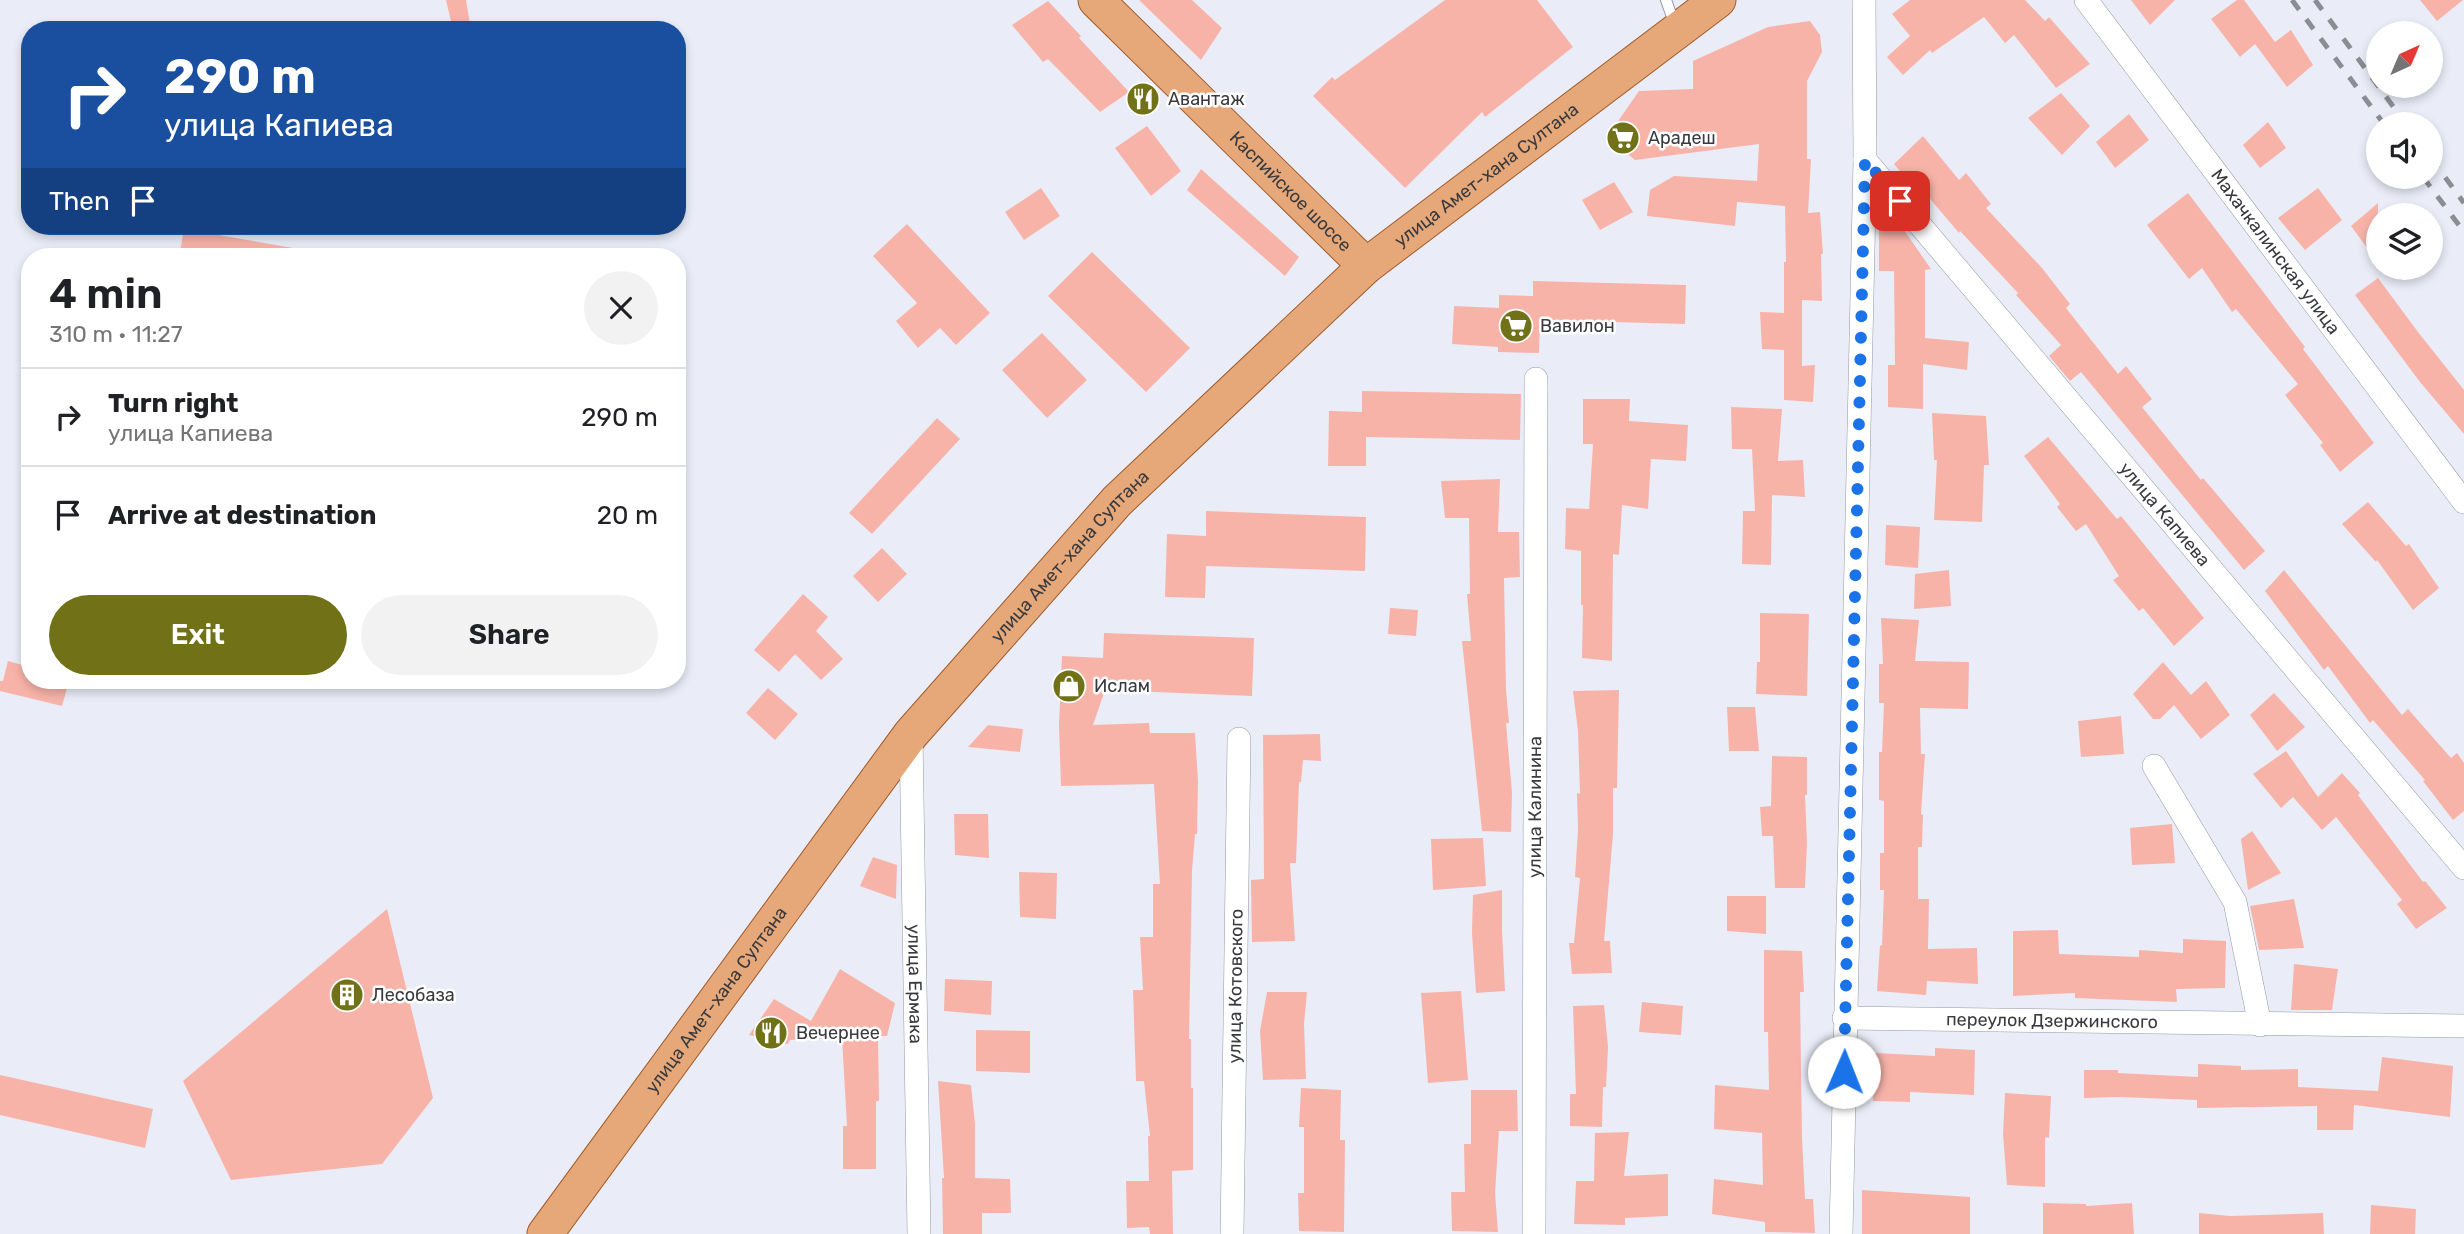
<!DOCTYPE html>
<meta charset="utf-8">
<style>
body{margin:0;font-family:Rubik,sans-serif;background:#f2f2f2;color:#202124;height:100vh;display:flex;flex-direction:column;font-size:26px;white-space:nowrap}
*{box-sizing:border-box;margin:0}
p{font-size:23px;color:#757577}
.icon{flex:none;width:38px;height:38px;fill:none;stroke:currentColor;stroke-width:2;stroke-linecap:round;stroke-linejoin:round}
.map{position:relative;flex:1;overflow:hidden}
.panel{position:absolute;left:21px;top:248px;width:665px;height:441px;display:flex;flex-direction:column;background:#fff;border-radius:28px;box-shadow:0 4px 10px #0003}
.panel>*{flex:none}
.top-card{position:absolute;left:21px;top:21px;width:665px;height:214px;border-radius:28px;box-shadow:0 4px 10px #0003;background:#1a4fa0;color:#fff;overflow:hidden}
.needle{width:46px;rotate:44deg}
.buttons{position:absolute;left:2366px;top:21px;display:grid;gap:14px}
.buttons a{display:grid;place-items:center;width:77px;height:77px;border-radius:50%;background:#fff;box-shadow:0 4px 10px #0003;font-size:35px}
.pin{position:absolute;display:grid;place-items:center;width:60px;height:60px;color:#fff;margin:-30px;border-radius:14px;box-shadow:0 4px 10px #0006}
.me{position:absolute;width:77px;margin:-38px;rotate:1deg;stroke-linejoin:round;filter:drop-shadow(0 0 5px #0008)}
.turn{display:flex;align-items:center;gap:24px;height:147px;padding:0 28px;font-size:32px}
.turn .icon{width:91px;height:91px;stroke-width:2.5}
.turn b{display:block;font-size:49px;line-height:60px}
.then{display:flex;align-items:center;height:66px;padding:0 28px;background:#0003;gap:14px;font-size:26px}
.round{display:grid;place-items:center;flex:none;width:74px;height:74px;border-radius:37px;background:#f2f2f2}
.head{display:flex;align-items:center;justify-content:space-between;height:119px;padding:0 28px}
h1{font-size:42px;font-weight:600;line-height:52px}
.cta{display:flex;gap:14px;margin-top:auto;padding:14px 28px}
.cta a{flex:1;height:80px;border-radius:42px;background:#717218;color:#fff;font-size:28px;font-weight:600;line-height:80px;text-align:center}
.cta a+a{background:#f2f2f2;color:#202124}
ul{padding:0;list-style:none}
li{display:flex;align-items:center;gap:21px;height:98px;padding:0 28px;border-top:2px solid #e0e0e0}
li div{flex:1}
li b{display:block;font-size:26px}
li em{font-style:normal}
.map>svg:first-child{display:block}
.building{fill:#f8b3a9}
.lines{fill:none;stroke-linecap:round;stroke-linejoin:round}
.service-casing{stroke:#9698a2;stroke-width:12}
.minor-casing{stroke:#9698a2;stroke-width:24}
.primary-casing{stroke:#9f5b2a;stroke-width:37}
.service{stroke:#fff;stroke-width:10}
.minor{stroke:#fff;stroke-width:23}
.primary{stroke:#e6a779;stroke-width:35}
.rail{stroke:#8b8d94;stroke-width:5;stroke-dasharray:12 12;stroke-linecap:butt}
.route{stroke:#1a73e8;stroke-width:12;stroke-dasharray:0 21.6}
.labels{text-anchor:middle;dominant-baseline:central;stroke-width:5;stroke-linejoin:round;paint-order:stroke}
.poi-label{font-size:18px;fill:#393a3e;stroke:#fff;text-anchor:start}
.street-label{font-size:18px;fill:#393a3e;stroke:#fff}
</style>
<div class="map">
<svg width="2464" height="1234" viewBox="0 0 2464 1234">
<rect width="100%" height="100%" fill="#eaedf8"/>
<path class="building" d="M 446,0 L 466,0 L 471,30 L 453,30 Z
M 1139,0 L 1192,0 L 1222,28 L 1201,60 Z
M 1445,0 L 1537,0 L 1573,47 L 1485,117 L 1482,112 L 1405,188 L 1313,96 L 1332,77 L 1335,80 Z
M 1910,0 L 2025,0 L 2045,21 L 2049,17 L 2090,64 L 2056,88 L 2014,35 L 2005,43 L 1984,17 L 1932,53 L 1930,50 L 1903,75 L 1887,57 L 1910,36 L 1892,14 Z
M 2131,0 L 2175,0 L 2150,25 Z
M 2237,0 L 2244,0 L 2275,42 L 2291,30 L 2313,65 L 2287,87 L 2255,44 L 2240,57 L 2211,19 Z
M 2420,0 L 2463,0 L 2437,21 Z
M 1048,1 L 1081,36 L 1079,38 L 1129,92 L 1100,112 L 1048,59 L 1043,62 L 1012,25 Z
M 1810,21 L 1820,35 L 1822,52 L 1807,81 L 1807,159 L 1811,159 L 1808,213 L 1820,212 L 1823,254 L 1821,254 L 1822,301 L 1802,300 L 1802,366 L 1815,365 L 1813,402 L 1784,400 L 1784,350 L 1762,349 L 1760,312 L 1784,313 L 1784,262 L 1786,262 L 1785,206 L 1737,202 L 1735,226 L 1647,216 L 1650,190 L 1674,176 L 1757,181 L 1759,144 L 1635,160 L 1618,146 L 1616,124 L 1639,91 L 1693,89 L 1693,61 L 1768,27 Z
M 2061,93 L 2090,126 L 2062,155 L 2028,118 Z
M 2129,114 L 2149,140 L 2115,168 L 2096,142 Z
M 2268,122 L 2286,148 L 2260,168 L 2243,145 Z
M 1147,126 L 1181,171 L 1151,196 L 1115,148 Z
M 1923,136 L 1959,180 L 1966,173 L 1991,204 L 1986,208 L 2042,268 L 2070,304 L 2066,308 L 2118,374 L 2126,366 L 2152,399 L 2142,407 L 2201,480 L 2203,478 L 2265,551 L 2244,570 L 2081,372 L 2070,381 L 2049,356 L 2061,345 L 2016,295 L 2018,293 L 1960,231 L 1959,233 L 1926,194 L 1922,197 L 1894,164 Z
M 1201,169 L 1299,257 L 1285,276 L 1187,190 Z
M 1614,182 L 1633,212 L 1600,230 L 1582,200 Z
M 1041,188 L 1060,216 L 1024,240 L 1005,212 Z
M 2318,188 L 2342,220 L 2305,250 L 2278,218 Z
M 2188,193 L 2305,347 L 2303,349 L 2374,443 L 2340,472 L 2320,445 L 2323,443 L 2285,395 L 2298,384 L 2236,309 L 2232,312 L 2202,268 L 2189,279 L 2147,225 Z
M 2378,203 L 2378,263 L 2351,226 Z
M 1897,220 L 1931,269 L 1925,270 L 1925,338 L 1969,342 L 1967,370 L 1923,364 L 1923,409 L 1888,407 L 1888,365 L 1895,365 L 1894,271 L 1879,271 L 1879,224 Z
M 907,224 L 990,313 L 956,345 L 940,328 L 918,348 L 896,321 L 917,303 L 873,256 Z
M 184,229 L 293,248 L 292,257 L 179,257 Z
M 1092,252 L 1190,348 L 1146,392 L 1048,296 Z
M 2378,278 L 2418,332 L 2464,390 L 2464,434 L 2420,382 L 2355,295 Z
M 1533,281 L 1686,285 L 1685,324 L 1540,320 L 1539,353 L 1498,352 L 1498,347 L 1452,344 L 1454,306 L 1499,308 L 1499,295 L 1533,296 Z
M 1042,333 L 1087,380 L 1047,418 L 1002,370 Z
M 1362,391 L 1521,394 L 1520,440 L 1366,437 L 1366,466 L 1328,466 L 1329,411 L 1362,412 Z
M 1583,399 L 1630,399 L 1629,421 L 1688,425 L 1686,461 L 1651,459 L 1648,509 L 1622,505 L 1619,555 L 1613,554 L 1612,661 L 1582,658 L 1583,605 L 1581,605 L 1581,551 L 1565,549 L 1566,508 L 1589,509 L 1593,444 L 1583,444 Z
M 1731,407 L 1782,409 L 1778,461 L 1803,460 L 1805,497 L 1772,495 L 1771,565 L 1742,564 L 1743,511 L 1755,511 L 1752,449 L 1732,449 Z
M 1932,413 L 1986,416 L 1989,465 L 1984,465 L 1982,522 L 1934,520 L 1937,460 L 1934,460 Z
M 937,418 L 960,439 L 872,534 L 849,513 Z
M 2048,437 L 2117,519 L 2121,516 L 2204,618 L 2174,646 L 2143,608 L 2139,611 L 2113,580 L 2119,576 L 2086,524 L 2076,531 L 2057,507 L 2060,504 L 2024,456 Z
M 1500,479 L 1498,532 L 1519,532 L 1520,577 L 1504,578 L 1506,690 L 1509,723 L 1506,723 L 1512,793 L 1511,832 L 1482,831 L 1462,641 L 1471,641 L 1467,594 L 1470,594 L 1469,518 L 1445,518 L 1441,481 Z
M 2368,502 L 2406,546 L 2409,544 L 2439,588 L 2413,610 L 2377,560 L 2376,562 L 2342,524 Z
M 1206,511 L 1366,517 L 1365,571 L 1206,566 L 1205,598 L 1165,597 L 1167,534 L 1206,536 Z
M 1886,525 L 1920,527 L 1918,568 L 1885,565 Z
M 882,548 L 907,574 L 878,602 L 853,576 Z
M 1949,570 L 1951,606 L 1914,609 L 1915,574 Z
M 2284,570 L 2402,715 L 2408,709 L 2451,758 L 2457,753 L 2464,763 L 2464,811 L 2453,820 L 2423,781 L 2425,780 L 2373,720 L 2370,723 L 2328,666 L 2324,670 L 2265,591 Z
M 803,594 L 828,617 L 816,631 L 843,659 L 821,680 L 795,654 L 779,672 L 754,650 Z
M 1390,608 L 1418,610 L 1416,636 L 1388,634 Z
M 1760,613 L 1809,614 L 1807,696 L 1756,694 L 1757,662 L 1760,662 Z
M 1881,618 L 1919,620 L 1915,661 L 1969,662 L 1968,709 L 1920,708 L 1921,754 L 1925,754 L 1921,814 L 1923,815 L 1922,847 L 1918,847 L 1918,899 L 1929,899 L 1928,949 L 1977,948 L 1978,984 L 1927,981 L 1926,995 L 1877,991 L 1880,945 L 1882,946 L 1884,890 L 1880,890 L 1880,853 L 1884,853 L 1884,801 L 1879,800 L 1879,752 L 1882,752 L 1884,703 L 1879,703 L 1879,664 L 1883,664 Z
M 1104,633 L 1254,638 L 1252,696 L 1105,690 L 1093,725 L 1149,723 L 1150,733 L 1195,733 L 1198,781 L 1197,834 L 1195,834 L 1192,871 L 1189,1039 L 1191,1039 L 1191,1088 L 1193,1088 L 1193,1170 L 1172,1171 L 1173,1234 L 1150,1234 L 1149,1227 L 1127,1228 L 1126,1181 L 1149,1181 L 1148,1136 L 1150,1136 L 1144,1081 L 1136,1081 L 1133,990 L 1143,990 L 1140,937 L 1153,937 L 1153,884 L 1160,884 L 1154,784 L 1061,786 L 1059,725 L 1062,656 L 1103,658 Z
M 8,661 L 30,667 L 30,681 L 69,681 L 62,706 L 0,691 L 0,681 L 3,681 Z
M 2163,662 L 2191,695 L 2206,681 L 2230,715 L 2201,739 L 2174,705 L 2160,719 L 2153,719 L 2133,694 Z
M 768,688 L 798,714 L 775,740 L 746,713 Z
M 1619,690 L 1617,788 L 1613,788 L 1613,834 L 1604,941 L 1610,941 L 1612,973 L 1572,974 L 1569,943 L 1574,943 L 1580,878 L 1575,877 L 1578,830 L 1577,793 L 1580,794 L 1578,731 L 1573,691 Z
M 2274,693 L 2305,727 L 2277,751 L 2250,715 Z
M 1727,707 L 1755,707 L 1759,751 L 1729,751 Z
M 2121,716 L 2124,754 L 2081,757 L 2078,721 Z
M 988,725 L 1023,729 L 1020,752 L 968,747 Z
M 1320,734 L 1321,761 L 1303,760 L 1301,782 L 1299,782 L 1296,863 L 1290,863 L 1295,941 L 1252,942 L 1251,880 L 1264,879 L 1263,735 Z
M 2286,751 L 2318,797 L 2342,773 L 2360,793 L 2358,795 L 2423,882 L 2425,881 L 2447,908 L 2416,929 L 2397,904 L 2402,900 L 2336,817 L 2322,830 L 2293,797 L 2281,808 L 2253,774 Z
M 1772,756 L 1807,757 L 1807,795 L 1805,795 L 1807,843 L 1805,888 L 1775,888 L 1773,836 L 1762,836 L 1760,807 L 1771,806 Z
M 954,814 L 988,814 L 989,858 L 955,855 Z
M 2172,824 L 2175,863 L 2132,865 L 2130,828 Z
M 2252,831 L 2281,873 L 2248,890 L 2241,839 Z
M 1483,838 L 1486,886 L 1433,890 L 1431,839 Z
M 873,857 L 897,865 L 896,899 L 860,886 Z
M 1019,872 L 1057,873 L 1056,919 L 1020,917 Z
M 1502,890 L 1502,931 L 1505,991 L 1476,993 L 1472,933 L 1473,895 Z
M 1727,896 L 1766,896 L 1766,934 L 1727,931 Z
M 2294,899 L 2304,948 L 2259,950 L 2250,906 Z
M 387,909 L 433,1098 L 382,1164 L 231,1180 L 183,1081 Z
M 2058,930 L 2059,954 L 2139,957 L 2139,950 L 2183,953 L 2183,939 L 2226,941 L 2225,988 L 2176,989 L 2177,1002 L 2075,998 L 2075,993 L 2013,996 L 2013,931 Z
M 1764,950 L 1802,951 L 1804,992 L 1800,992 L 1802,1137 L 1805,1199 L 1813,1199 L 1815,1233 L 1765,1232 L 1765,1222 L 1712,1214 L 1714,1179 L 1763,1185 L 1762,1133 L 1714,1129 L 1715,1085 L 1769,1090 L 1768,1032 L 1764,1032 Z
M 2294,964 L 2338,969 L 2332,1010 L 2291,1010 Z
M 840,969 L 895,1003 L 887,1036 L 878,1036 L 879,1101 L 876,1101 L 876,1169 L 843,1169 L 843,1126 L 847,1126 L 842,1038 L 790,1040 L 788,1044 L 749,1035 L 774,999 L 811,1021 Z
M 945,979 L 992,981 L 991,1015 L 944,1011 Z
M 1461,991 L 1468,1080 L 1428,1083 L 1421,993 Z
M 1267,992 L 1307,992 L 1304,1024 L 1306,1079 L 1263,1080 L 1260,1031 Z
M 1642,1002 L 1683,1006 L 1681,1035 L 1639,1032 Z
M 1604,1005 L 1608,1047 L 1606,1087 L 1603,1087 L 1602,1127 L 1570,1126 L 1570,1094 L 1576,1094 L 1573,1006 Z
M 976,1030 L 1030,1031 L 1030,1073 L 976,1071 Z
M 1935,1048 L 1975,1050 L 1974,1095 L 1910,1092 L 1910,1102 L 1873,1101 L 1875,1053 L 1935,1056 Z
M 2382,1057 L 2453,1066 L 2450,1117 L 2354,1105 L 2353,1130 L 2317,1130 L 2317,1106 L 2197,1108 L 2197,1100 L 2118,1097 L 2084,1098 L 2084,1070 L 2118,1070 L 2118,1073 L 2198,1077 L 2198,1064 L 2241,1066 L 2241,1070 L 2298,1069 L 2298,1087 L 2378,1091 Z
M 0,1075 L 153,1109 L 145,1148 L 0,1115 Z
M 938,1081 L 971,1085 L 975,1124 L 975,1178 L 1010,1179 L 1011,1213 L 982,1213 L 982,1234 L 943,1234 L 942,1178 L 944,1178 Z
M 1301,1088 L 1341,1090 L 1340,1140 L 1345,1140 L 1344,1232 L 1299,1231 L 1298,1193 L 1304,1193 L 1304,1127 L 1299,1127 Z
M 1471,1090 L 1517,1090 L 1518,1131 L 1499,1131 L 1495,1193 L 1498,1232 L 1452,1231 L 1451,1192 L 1465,1192 L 1464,1144 L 1471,1144 Z
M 2005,1093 L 2051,1096 L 2049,1138 L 2045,1137 L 2045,1187 L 2007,1185 L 2003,1134 Z
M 1629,1132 L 1624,1176 L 1668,1174 L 1668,1216 L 1625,1218 L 1625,1225 L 1574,1224 L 1576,1181 L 1594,1181 L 1595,1133 Z
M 1862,1190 L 1970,1197 L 1970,1234 L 1862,1234 Z
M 2043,1203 L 2086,1204 L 2086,1206 L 2132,1203 L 2134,1234 L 2043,1234 Z
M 2371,1205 L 2416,1209 L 2415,1234 L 2370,1234 Z
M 2199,1213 L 2230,1216 L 2323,1213 L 2324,1234 L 2199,1234 Z"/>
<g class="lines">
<defs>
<path id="service" d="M 1666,0 L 1675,25"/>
<g id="minor">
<path id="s1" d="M 2086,0 L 2464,502"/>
<path id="s2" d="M 1865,160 L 2464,868"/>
<path id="s3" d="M 911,734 L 919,1234"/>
<path d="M 2154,766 L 2235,902 L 2260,1025"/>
<path id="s4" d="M 1844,1018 L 2464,1026"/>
<path id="s5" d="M 1232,1234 L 1239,739"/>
<path id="s6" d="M 1534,1234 L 1536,379"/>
<path d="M 1841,1234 L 1865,160 L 1864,0"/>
</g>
<g id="primary">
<path id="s7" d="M 1096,0 L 1366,266"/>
<path id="s8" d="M 545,1234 L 911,734 L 1117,501 L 1366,266 L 1718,0"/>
</g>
</defs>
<use href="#service" class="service-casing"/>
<use href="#minor" class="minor-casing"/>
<use href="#primary" class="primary-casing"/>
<use href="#service" class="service"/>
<use href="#minor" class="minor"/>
<use href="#primary" class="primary"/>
<path class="rail" d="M 2292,0 L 2384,124
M 2315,0 L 2406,124
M 2431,158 L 2464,203
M 2423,177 L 2464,232"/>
</g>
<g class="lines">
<path class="route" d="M 1844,1072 L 1865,160 L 1900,201"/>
</g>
<defs>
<symbol id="restaurant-disc" viewBox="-11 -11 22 22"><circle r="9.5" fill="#717218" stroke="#fff"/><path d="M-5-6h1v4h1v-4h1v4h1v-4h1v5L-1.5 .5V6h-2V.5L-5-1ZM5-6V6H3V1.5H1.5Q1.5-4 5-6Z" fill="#fff"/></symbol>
<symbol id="supermarket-disc" viewBox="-11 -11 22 22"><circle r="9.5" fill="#717218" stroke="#fff"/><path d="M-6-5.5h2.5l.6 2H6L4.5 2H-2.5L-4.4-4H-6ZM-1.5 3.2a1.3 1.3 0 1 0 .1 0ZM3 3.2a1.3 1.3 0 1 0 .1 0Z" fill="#fff"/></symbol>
<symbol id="shop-disc" viewBox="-11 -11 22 22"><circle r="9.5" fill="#717218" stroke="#fff"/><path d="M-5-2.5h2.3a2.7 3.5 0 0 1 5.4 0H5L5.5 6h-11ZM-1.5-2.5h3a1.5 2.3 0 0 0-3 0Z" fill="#fff"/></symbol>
<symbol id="building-disc" viewBox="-11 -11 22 22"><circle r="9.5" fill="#717218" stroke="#fff"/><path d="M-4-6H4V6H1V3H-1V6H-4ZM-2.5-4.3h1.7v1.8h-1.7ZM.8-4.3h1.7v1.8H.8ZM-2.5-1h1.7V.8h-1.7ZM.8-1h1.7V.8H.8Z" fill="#fff"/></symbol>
</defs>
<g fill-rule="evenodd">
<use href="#restaurant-disc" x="1124" y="80" width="38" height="38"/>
<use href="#supermarket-disc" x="1604" y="119" width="38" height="38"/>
<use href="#supermarket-disc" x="1497" y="307" width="38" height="38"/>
<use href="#shop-disc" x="1050" y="667" width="38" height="38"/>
<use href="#building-disc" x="328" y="976" width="38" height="38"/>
<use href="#restaurant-disc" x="752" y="1014" width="38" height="38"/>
</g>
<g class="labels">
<g class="poi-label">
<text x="1168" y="99">Авантаж</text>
<text x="1648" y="138">Арадеш</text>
<text x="1540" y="326">Вавилон</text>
<text x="1094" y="686">Ислам</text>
<text x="372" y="995">Лесобаза</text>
<text x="796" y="1033">Вечернее</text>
</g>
<g class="street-label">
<text stroke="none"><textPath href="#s8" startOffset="1424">улица Амет-хана Султана</textPath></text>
<text stroke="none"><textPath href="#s7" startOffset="273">Каспийское шоссе</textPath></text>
<text stroke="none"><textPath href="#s1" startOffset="315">Махачкалинская улица</textPath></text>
<text stroke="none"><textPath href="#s2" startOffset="464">улица Капиева</textPath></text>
<text stroke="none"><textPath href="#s8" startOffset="858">улица Амет-хана Султана</textPath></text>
<text stroke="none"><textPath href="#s6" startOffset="427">улица Калинина</textPath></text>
<text stroke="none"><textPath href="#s3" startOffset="250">улица Ермака</textPath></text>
<text stroke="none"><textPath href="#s5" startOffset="248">улица Котовского</textPath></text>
<text stroke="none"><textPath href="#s8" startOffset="290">улица Амет-хана Султана</textPath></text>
<text stroke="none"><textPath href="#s4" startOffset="208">переулок Дзержинского</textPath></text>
</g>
</g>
</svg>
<div class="buttons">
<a><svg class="needle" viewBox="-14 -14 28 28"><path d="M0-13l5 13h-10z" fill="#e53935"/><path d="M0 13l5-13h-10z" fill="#757577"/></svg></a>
<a><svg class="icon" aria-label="sound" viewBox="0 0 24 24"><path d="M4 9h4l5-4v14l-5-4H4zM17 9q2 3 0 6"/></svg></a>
<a><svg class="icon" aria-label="layers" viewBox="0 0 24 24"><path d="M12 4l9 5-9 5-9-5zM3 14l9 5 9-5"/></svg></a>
</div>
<div class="pin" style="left:1900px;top:201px;background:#d93025"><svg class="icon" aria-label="arrive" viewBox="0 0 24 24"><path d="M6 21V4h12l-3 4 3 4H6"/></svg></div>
<svg class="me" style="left:1844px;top:1072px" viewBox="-20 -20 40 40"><circle r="19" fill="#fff"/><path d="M0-13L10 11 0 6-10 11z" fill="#1a73e8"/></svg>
<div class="top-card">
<div class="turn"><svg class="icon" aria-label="right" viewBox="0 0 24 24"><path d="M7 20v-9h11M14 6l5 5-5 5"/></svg><div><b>290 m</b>улица Капиева</div></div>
<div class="then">Then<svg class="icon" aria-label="arrive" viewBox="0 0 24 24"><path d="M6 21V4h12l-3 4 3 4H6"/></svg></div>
</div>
<section class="panel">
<div class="head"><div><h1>4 min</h1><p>310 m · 11:27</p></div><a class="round"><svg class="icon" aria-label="close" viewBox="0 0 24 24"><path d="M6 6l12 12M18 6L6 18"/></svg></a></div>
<ul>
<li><svg class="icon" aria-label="right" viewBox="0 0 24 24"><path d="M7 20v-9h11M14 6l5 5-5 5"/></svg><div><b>Turn right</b><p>улица Капиева</p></div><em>290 m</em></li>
<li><svg class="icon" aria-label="arrive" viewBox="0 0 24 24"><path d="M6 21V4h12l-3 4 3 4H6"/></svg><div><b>Arrive at destination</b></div><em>20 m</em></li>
</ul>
<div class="cta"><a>Exit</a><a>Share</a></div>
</section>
</div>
